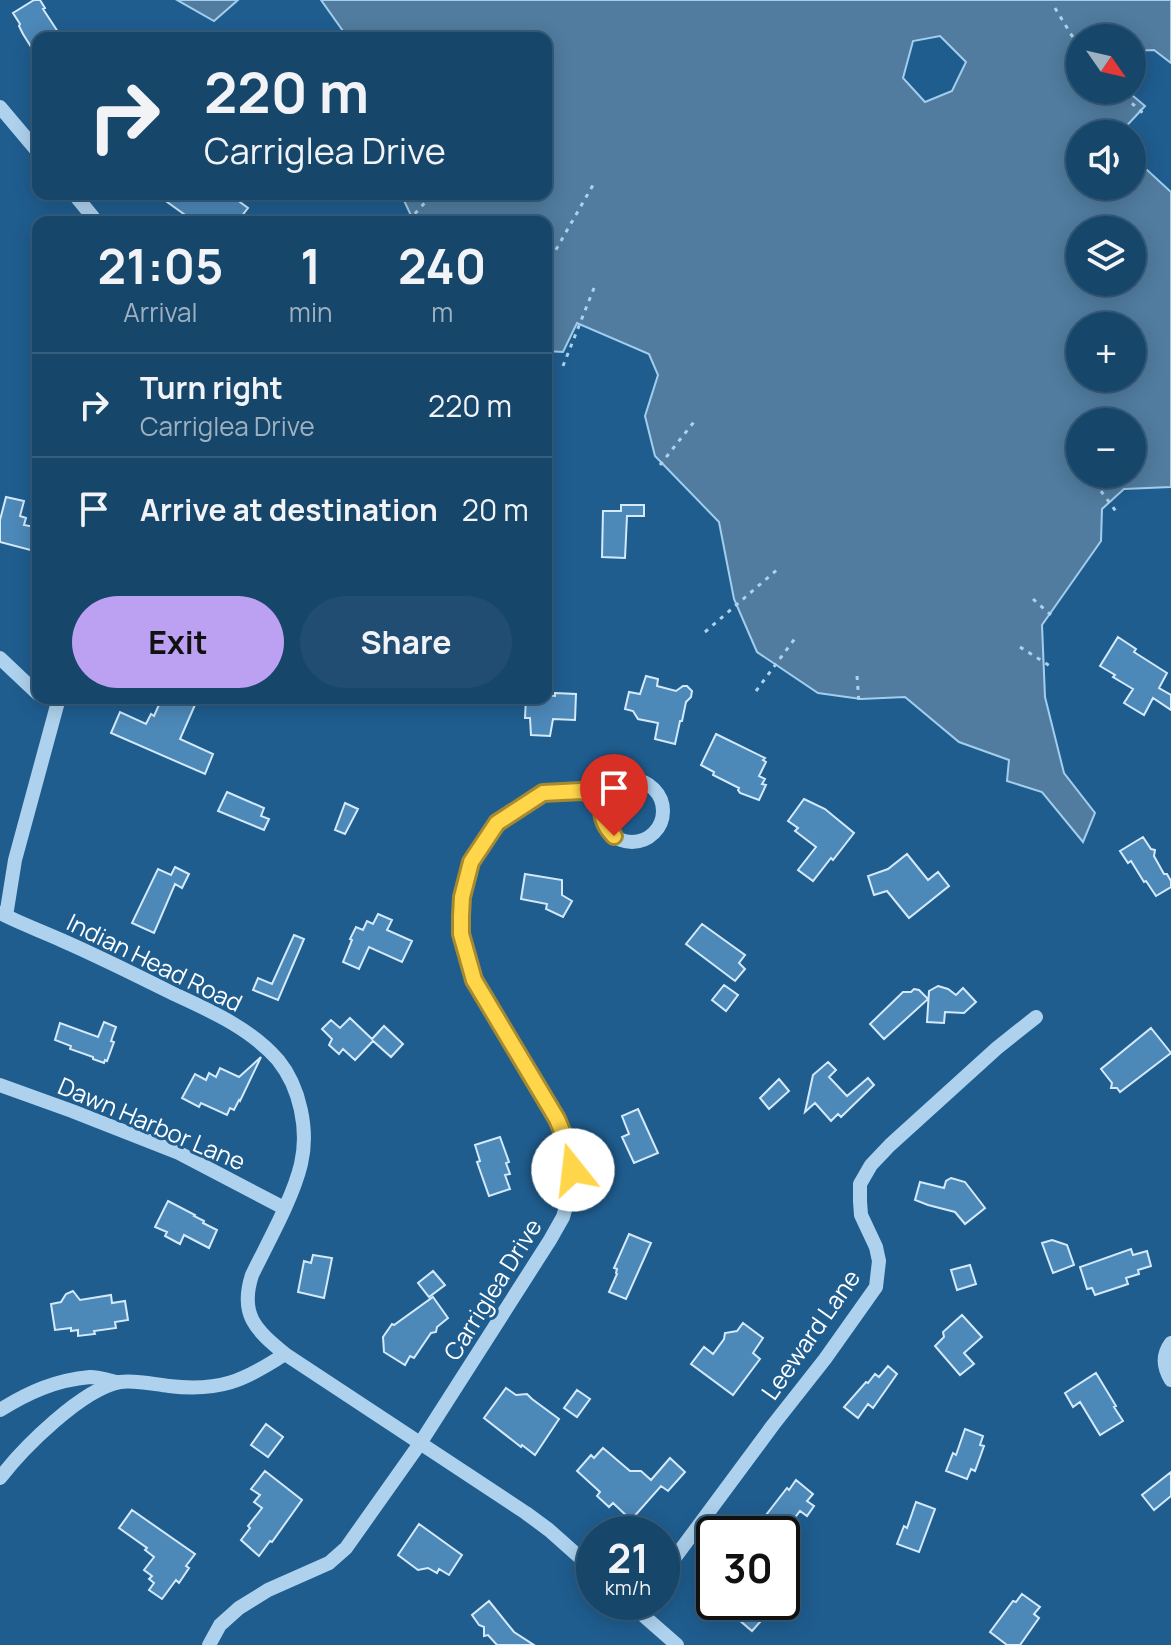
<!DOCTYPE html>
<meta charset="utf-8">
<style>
body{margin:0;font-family:Manrope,sans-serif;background:#204d71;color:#f1f3f6;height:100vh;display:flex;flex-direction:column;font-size:30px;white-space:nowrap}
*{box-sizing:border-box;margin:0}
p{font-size:26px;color:#9eb1c1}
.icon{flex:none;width:44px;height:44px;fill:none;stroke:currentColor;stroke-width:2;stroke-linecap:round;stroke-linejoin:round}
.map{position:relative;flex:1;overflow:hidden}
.details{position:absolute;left:32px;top:216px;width:520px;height:488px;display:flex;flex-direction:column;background:#17466b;border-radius:16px;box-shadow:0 4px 20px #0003,0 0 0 2px #365e7e}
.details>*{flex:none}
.banner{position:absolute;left:32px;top:32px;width:520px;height:168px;border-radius:16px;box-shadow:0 4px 20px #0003,0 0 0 2px #365e7e;background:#17466b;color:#f1f3f6;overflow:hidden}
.needle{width:52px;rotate:124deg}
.controls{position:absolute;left:1066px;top:24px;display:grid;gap:16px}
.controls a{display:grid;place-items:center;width:80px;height:80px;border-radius:50%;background:#17466b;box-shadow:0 4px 20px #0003,0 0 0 2px #365e7e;font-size:40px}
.speed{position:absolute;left:576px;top:1516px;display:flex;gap:16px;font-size:40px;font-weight:700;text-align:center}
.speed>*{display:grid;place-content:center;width:104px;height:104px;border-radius:50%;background:#17466b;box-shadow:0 4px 20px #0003,0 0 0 2px #365e7e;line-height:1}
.speed small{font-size:20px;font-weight:400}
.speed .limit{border:4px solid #111;border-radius:12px;background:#fff;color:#111}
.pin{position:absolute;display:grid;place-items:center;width:68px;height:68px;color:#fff;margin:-82px -34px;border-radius:50% 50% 50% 0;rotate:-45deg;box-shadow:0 0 8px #0007}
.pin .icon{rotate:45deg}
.me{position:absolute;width:88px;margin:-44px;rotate:344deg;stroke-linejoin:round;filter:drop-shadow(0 0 6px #0008)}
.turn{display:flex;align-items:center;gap:28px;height:168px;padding:0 40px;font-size:36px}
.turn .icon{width:104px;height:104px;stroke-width:2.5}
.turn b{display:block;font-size:56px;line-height:68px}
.eta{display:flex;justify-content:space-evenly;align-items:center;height:136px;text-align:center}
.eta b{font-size:48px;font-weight:700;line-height:56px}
.primary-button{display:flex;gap:16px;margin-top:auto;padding:16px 40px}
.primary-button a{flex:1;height:92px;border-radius:48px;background:#bca0f2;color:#111;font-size:32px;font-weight:700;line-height:92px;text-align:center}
.primary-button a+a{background:#204d71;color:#f1f3f6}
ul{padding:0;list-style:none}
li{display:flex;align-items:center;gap:24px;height:104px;padding:0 40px;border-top:2px solid #365e7e}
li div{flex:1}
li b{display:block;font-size:30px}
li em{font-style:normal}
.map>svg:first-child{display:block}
.water{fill:#517c9f;stroke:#a2ceee;stroke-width:2;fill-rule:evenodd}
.building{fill:#4c88b8;stroke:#d4e9f9;stroke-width:2}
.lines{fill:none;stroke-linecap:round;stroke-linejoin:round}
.path{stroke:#aed2ed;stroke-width:3;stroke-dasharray:4 6;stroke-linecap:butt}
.minor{stroke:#aed2ed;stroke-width:14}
.route-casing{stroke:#a68a30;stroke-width:20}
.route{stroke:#ffd54a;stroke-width:14}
.labels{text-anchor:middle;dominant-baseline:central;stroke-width:6;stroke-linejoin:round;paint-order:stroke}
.street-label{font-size:24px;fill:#fff;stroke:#1f5d8f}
</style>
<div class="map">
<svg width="1171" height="1645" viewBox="0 0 1171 1645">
<rect width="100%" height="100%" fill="#1f5d8f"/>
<path class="water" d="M 177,0 L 238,0 L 214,21 Z
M 321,0 L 1171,0 L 1171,63 L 1154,50 L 1132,51 L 1132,38 L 1080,38 L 1080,90 L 1126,90 L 1145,106 L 1119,134 L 1080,134 L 1080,186 L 1132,186 L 1132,156 L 1171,192 L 1171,487 L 1124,489 L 1102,509 L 1101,541 L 1042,625 L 1045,697 L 1064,773 L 1095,813 L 1083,842 L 1042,792 L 1007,781 L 1009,760 L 959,742 L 905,697 L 861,699 L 818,693 L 757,652 L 734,599 L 719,522 L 655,456 L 645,416 L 658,375 L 649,354 L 577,323 L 563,352 L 546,351 L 546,222 L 414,222 L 401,194 L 546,194 L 546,38 L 348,38 ZM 940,36 L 966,62 L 952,91 L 925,102 L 903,78 L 913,41 ZM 1080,230 L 1132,230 L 1132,282 L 1080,282 ZM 1080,326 L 1132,326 L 1132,378 L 1080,378 ZM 1080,422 L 1132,422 L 1132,474 L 1080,474 Z"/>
<path class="building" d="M 34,0 L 40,0 L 45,8 L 43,9 L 62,38 L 38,38 L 38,58 L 23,34 L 19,26 L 20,24 L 13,13 Z
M 156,194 L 229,194 L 248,208 L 237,222 L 195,222 Z
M 6,497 L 24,501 L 20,516 L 26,518 L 24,525 L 35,527 L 32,538 L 38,544 L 38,552 L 0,542 L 0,520 Z
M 621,505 L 644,505 L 644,516 L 627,516 L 625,558 L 602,557 L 603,511 L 621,511 Z
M 1118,637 L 1136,649 L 1134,652 L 1167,673 L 1159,688 L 1171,695 L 1171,710 L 1153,698 L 1144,715 L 1124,703 L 1133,689 L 1113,677 L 1115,675 L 1100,666 Z
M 646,676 L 658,679 L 657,686 L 676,691 L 683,686 L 687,686 L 692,691 L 691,697 L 686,702 L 682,721 L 680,721 L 675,744 L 655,739 L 658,723 L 638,719 L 633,711 L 625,709 L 629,692 L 640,694 Z
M 555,693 L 576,694 L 575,720 L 553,719 L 550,736 L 531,735 L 530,718 L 525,718 L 526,698 L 546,698 L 546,695 L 555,696 Z
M 162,698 L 198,698 L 180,739 L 213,754 L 205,774 L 111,733 L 120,712 L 146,724 L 151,714 L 154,716 Z
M 716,734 L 765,758 L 763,760 L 766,762 L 759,776 L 765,779 L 762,784 L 766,785 L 759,800 L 740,793 L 738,790 L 739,788 L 713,775 L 714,772 L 701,765 Z
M 227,792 L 264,808 L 261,816 L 269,819 L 264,830 L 218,811 Z
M 804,799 L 825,809 L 854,833 L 833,860 L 831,858 L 813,881 L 798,870 L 816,847 L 795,831 L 798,828 L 788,821 Z
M 345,803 L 358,809 L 345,834 L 335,830 Z
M 1143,837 L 1151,849 L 1155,850 L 1154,856 L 1164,874 L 1167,874 L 1171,881 L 1171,887 L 1156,896 L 1146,881 L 1144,882 L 1131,861 L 1128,863 L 1120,851 Z
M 907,854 L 928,880 L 938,872 L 949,886 L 909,918 L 887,891 L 874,895 L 868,876 L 888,869 Z
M 175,867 L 189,874 L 182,888 L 175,884 L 154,933 L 132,923 L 158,869 L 171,875 Z
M 525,874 L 562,880 L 562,895 L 572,901 L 563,917 L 546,909 L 547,904 L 521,899 Z
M 378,914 L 392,920 L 387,930 L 412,941 L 402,962 L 369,947 L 359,969 L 343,962 L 352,940 L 350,939 L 356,927 L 363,930 L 367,921 L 373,924 Z
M 702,924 L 745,955 L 739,963 L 745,969 L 735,981 L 686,944 Z
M 294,935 L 304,939 L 278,1000 L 253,990 L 258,978 L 272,984 Z
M 724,985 L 738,995 L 726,1011 L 712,1000 Z
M 938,986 L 948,989 L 956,995 L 963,988 L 976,1002 L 964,1013 L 945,1012 L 944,1023 L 927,1022 L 929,991 Z
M 914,989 L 919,990 L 928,999 L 884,1039 L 870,1024 L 903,992 L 911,992 Z
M 350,1018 L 372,1039 L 384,1026 L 403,1044 L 391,1057 L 373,1041 L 355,1060 L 343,1049 L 339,1054 L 329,1045 L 332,1039 L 322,1029 L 331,1020 L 340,1028 Z
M 104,1022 L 116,1027 L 111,1041 L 114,1042 L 107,1061 L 105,1060 L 104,1063 L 93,1059 L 93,1057 L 70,1049 L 71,1046 L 55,1040 L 60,1023 L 98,1037 Z
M 1151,1028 L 1171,1053 L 1120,1092 L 1117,1088 L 1111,1088 L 1112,1083 L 1101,1069 Z
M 261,1057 L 240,1101 L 239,1100 L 234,1110 L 230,1108 L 227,1115 L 201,1103 L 199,1107 L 182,1098 L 195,1074 L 206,1080 L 209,1073 L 216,1077 L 220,1068 L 239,1077 Z
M 828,1062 L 836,1070 L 829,1077 L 847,1096 L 868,1078 L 874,1085 L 841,1117 L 838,1114 L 831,1121 L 815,1103 L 805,1112 L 813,1075 Z
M 779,1079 L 789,1091 L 769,1109 L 760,1098 Z
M 638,1109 L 658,1153 L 634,1163 L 622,1137 L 629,1134 L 622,1116 Z
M 500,1137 L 509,1162 L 506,1163 L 510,1174 L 505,1175 L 510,1189 L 489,1196 L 477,1162 L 480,1161 L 475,1145 Z
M 951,1178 L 965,1182 L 985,1208 L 965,1224 L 955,1212 L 928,1205 L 915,1200 L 920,1182 L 944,1188 L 946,1181 Z
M 168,1201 L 195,1215 L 194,1216 L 204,1221 L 203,1223 L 217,1230 L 209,1248 L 184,1235 L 180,1244 L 165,1236 L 167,1232 L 155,1227 Z
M 629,1234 L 651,1243 L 626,1299 L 609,1292 L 617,1274 L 616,1273 L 617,1269 L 614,1268 Z
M 1052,1240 L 1067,1245 L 1074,1265 L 1053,1273 L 1042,1243 Z
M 1131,1249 L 1133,1255 L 1147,1251 L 1151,1266 L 1138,1270 L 1139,1274 L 1126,1278 L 1128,1284 L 1095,1295 L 1092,1288 L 1087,1289 L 1080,1267 Z
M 313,1255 L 332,1258 L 324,1298 L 298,1292 L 304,1261 L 311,1263 Z
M 970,1265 L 976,1284 L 957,1290 L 951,1270 Z
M 433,1271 L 445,1285 L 429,1297 L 418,1283 Z
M 73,1291 L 80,1300 L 111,1295 L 112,1303 L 125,1301 L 128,1320 L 115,1322 L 116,1328 L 94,1331 L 95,1334 L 78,1336 L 78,1330 L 71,1331 L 71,1328 L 55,1330 L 51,1304 L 61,1302 L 66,1294 Z
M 433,1297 L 448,1318 L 437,1327 L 436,1332 L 431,1333 L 414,1358 L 410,1356 L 405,1365 L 384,1352 L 383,1337 L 392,1324 L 394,1325 Z
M 962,1315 L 982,1337 L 964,1353 L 974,1364 L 960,1375 L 935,1346 L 944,1337 L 943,1332 Z
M 743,1323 L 763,1338 L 753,1353 L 760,1359 L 733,1395 L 691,1364 L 704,1347 L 713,1354 L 724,1339 L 725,1333 L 737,1331 Z
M 888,1366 L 897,1374 L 873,1408 L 868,1404 L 858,1418 L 844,1407 L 866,1382 L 868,1383 L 875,1374 L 879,1377 Z
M 1096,1373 L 1116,1406 L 1114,1407 L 1123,1421 L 1100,1435 L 1080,1402 L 1073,1407 L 1065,1393 Z
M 506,1388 L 516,1395 L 527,1394 L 532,1399 L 559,1419 L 535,1455 L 522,1445 L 521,1447 L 484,1418 Z
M 577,1390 L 590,1399 L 577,1417 L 564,1408 Z
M 266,1424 L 283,1437 L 268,1457 L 251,1445 Z
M 965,1429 L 983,1436 L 980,1445 L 984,1446 L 975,1471 L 971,1469 L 967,1479 L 946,1471 L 953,1453 L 956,1455 Z
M 603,1448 L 630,1471 L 641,1471 L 651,1480 L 670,1458 L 685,1472 L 668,1491 L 661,1486 L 631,1520 L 613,1503 L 609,1507 L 597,1496 L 600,1492 L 577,1471 L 591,1455 L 594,1458 Z
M 265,1471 L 302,1500 L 272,1542 L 270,1541 L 259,1556 L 241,1540 L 250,1528 L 248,1526 L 262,1508 L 254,1502 L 260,1495 L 251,1489 Z
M 1171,1472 L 1171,1496 L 1154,1510 L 1142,1495 Z
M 796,1480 L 813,1494 L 807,1501 L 814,1506 L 807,1516 L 800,1511 L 791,1523 L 787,1520 L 782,1526 L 766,1515 L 787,1488 L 789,1490 Z
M 916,1502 L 935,1509 L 919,1552 L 897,1544 L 904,1526 L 907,1528 Z
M 132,1510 L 195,1554 L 186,1566 L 189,1568 L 179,1583 L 176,1580 L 162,1599 L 149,1590 L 154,1583 L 149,1579 L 152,1576 L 144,1570 L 154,1557 L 145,1550 L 147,1548 L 119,1528 Z
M 419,1524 L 462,1555 L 449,1575 L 439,1569 L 437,1573 L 428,1568 L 418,1570 L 398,1555 Z
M 1022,1594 L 1040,1607 L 1034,1614 L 1039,1618 L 1020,1645 L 1007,1645 L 990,1632 L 1013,1601 L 1016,1602 Z
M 489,1601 L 514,1632 L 534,1645 L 497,1645 L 488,1635 L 484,1636 L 484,1627 L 479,1625 L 472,1615 Z
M 718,1602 L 758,1602 L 768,1613 L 752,1631 Z"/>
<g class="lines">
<path class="path" d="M 1055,8 L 1080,49
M 392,38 L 409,30
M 1117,90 L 1144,114
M 408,221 L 433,194
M 546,267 L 593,185
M 563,366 L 594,288
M 660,465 L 697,418
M 1095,483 L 1118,514
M 1033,599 L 1051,615
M 705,632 L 779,568
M 1020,647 L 1050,666
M 857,676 L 859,703
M 756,691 L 796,637"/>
<path class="minor" d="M 0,107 L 38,152
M 74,194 L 97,222
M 0,658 L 38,694
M601 811a31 31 0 1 1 62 0a31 31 0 1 1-62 0Z
M 0,913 C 19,923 41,931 61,940 C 100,957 138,976 176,995 C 213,1012 251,1029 278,1060 C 300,1087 309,1130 301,1164 C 293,1198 268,1242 252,1275 C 239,1315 256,1330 285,1354 L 526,1513 L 549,1530 L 594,1570
M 6,916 L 15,860 L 59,698
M 0,1085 L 72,1111 L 179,1153 L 284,1208
M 1171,1343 C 1162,1355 1163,1367 1171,1380
M 0,1410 C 29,1392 56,1380 90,1377 C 99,1377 108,1380 116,1382
M 0,1478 C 23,1448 82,1389 120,1382 C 136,1380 152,1384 169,1386 C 219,1392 244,1381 285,1354
M 662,1575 L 773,1425 L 825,1359 L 876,1287 L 879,1261 L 876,1247 L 861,1215 L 860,1201 L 860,1184 L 871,1165 L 890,1145 L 997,1048 L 1036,1017
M 628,1602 L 677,1645
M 209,1645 L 220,1625 L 239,1608 L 268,1590 L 329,1563 L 346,1548 L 421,1442 L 550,1240 L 563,1217 L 569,1196 L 573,1170 L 569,1148 L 557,1119 L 474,980 L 461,934 L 462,897 L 471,862 L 497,823 L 543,793 L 581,791 L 597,794 L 604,799"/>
</g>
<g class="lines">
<defs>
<path id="route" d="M 573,1170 L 569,1148 L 557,1119 L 474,980 L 461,934 L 461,916 L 462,897 L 471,862 L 497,823 L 543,793 L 581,791 L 597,794 L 604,799 C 600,815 603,824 614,836"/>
</defs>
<use href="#route" class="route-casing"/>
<use href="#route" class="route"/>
</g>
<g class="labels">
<g class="street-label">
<text transform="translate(155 962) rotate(26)">Indian Head Road</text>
<text transform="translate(152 1123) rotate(23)">Dawn Harbor Lane</text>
<text transform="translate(492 1289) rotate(-58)">Carriglea Drive</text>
<text transform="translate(810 1334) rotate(-55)">Leeward Lane</text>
</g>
</g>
</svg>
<div class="controls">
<a><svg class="needle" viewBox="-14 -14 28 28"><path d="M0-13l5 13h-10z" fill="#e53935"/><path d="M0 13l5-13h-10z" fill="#9eb1c1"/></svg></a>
<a><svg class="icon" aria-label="sound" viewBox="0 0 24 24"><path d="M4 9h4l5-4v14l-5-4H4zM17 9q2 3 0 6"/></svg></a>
<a><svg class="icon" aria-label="layers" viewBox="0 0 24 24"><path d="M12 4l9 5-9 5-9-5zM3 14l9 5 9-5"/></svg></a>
<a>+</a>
<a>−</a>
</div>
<div class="speed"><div>21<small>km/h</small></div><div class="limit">30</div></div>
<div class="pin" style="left:614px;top:836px;background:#d93025"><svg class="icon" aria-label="arrive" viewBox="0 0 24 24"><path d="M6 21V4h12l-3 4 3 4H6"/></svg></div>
<svg class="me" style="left:573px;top:1170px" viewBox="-20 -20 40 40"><circle r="19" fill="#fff"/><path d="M0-13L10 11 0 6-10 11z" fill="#ffd54a"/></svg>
<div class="banner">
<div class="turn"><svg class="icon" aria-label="right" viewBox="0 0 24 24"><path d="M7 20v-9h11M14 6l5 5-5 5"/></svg><div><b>220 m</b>Carriglea Drive</div></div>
</div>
<section class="details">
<div class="eta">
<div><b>21:05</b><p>Arrival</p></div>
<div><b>1</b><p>min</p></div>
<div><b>240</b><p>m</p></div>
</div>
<ul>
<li><svg class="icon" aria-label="right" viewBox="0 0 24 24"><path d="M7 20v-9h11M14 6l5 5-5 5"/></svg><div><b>Turn right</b><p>Carriglea Drive</p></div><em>220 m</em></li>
<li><svg class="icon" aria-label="arrive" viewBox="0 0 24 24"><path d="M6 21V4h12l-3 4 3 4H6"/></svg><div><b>Arrive at destination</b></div><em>20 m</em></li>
</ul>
<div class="primary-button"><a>Exit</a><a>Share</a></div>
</section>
</div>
